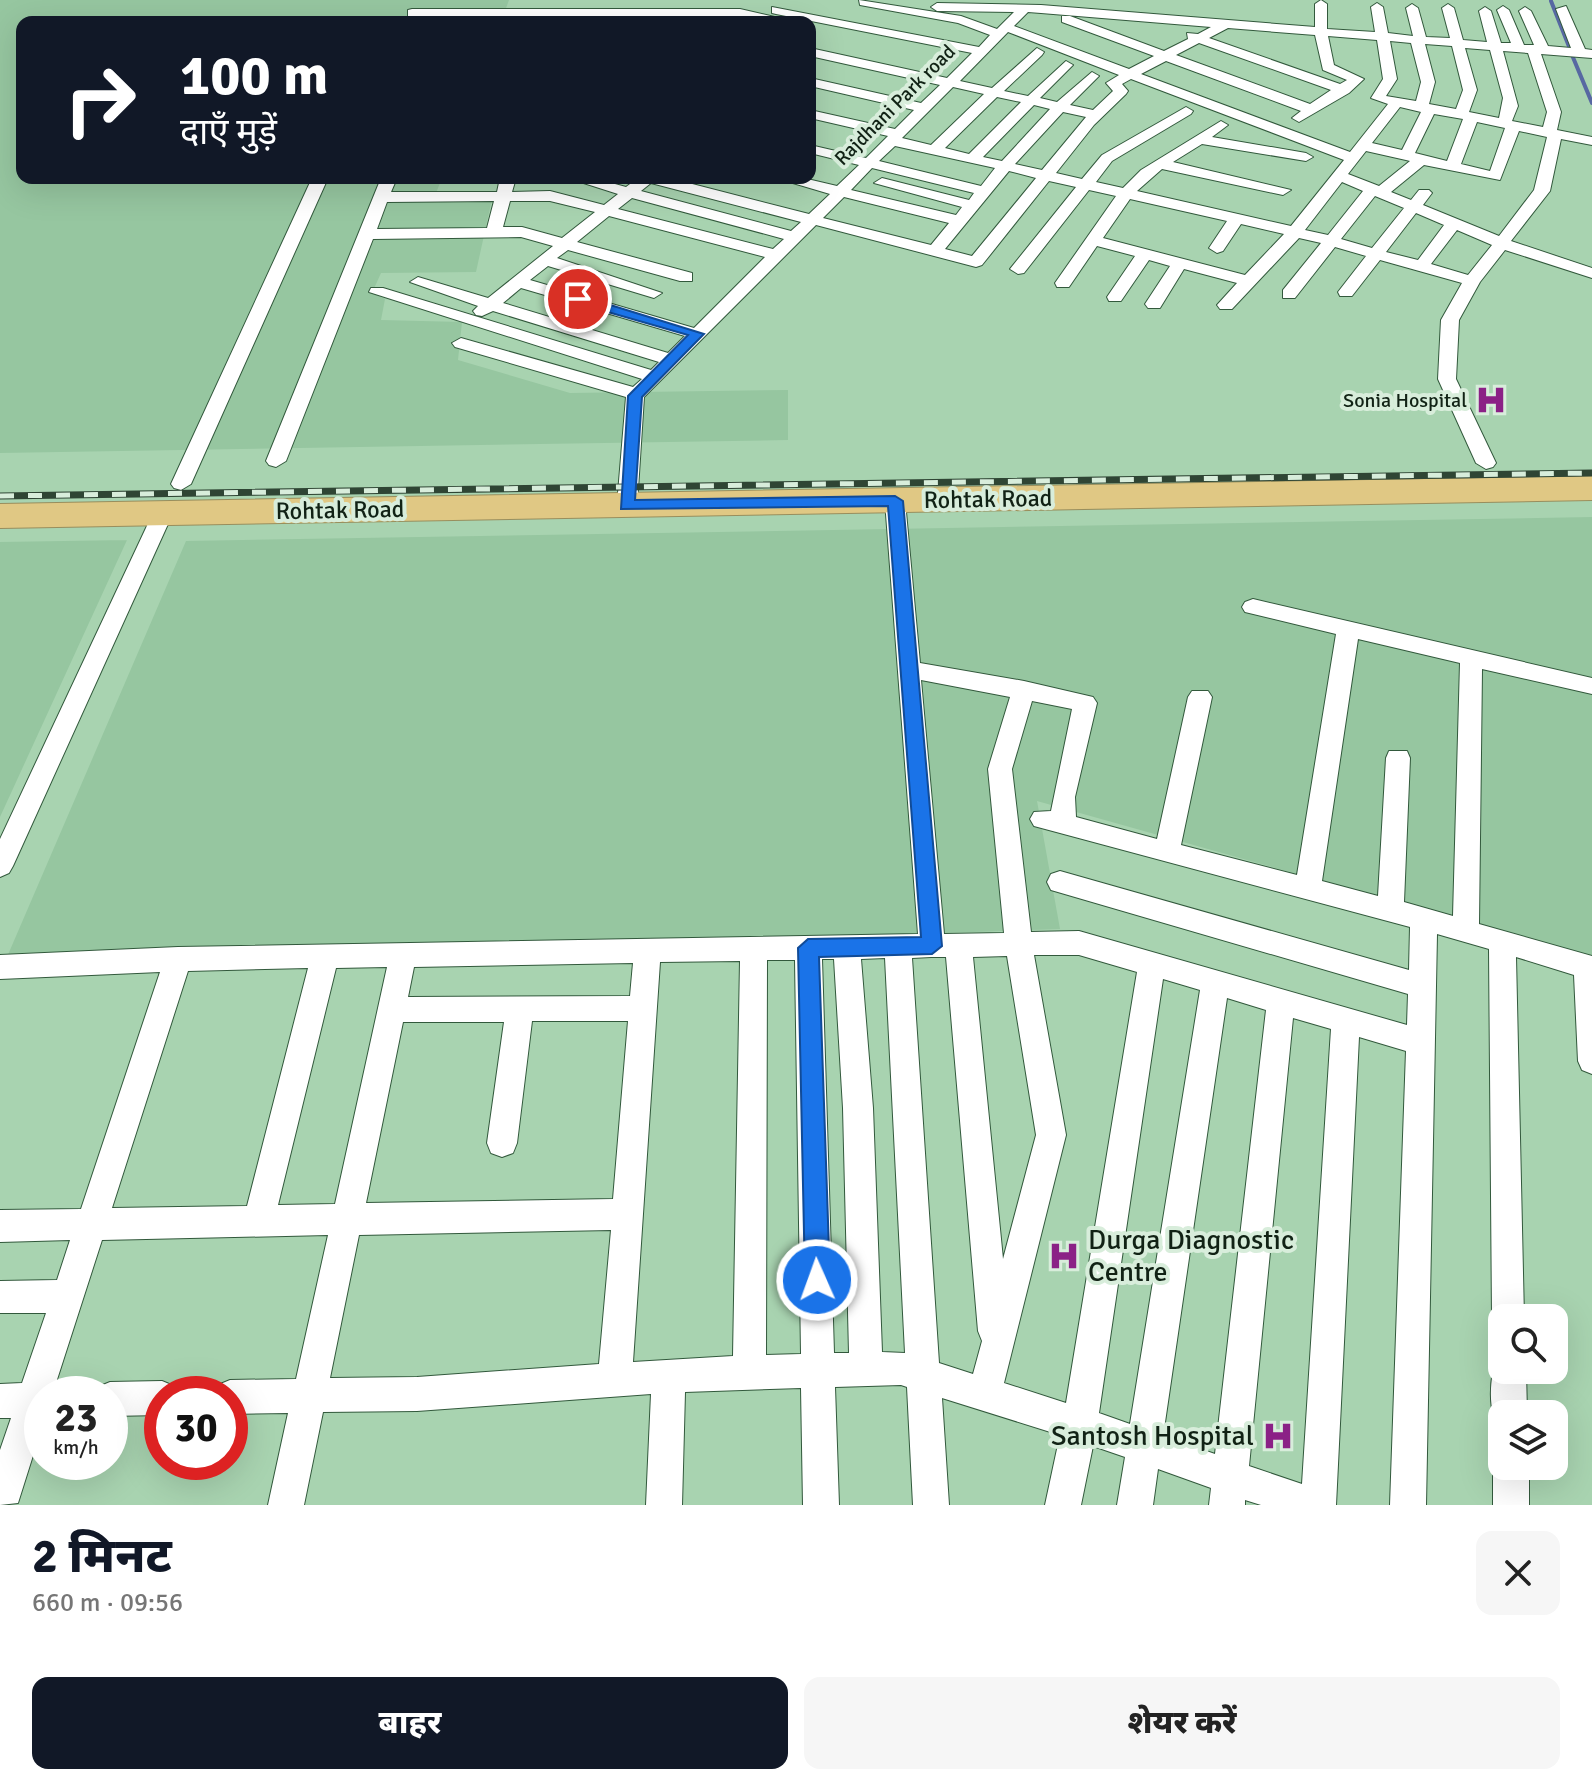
<!DOCTYPE html>
<html lang="hi">
<meta charset="utf-8">
<style>
body{margin:0;font-family:Signika,"Noto Sans Devanagari",sans-serif;background:#f6f6f6;color:#222;height:100vh;display:flex;flex-direction:column;font-size:30px;white-space:nowrap}
*{box-sizing:border-box;margin:0}
p{font-size:26px;color:#767676}
.icon{flex:none;width:44px;height:44px;fill:none;stroke:currentColor;stroke-width:2;stroke-linecap:round;stroke-linejoin:round}
.map{position:relative;height:1505px;overflow:hidden}
.details{display:flex;flex-direction:column;background:#fff;flex:1}
.details>*{flex:none}
.top-card{position:absolute;left:16px;top:16px;width:800px;height:168px;border-radius:16px;box-shadow:0 8px 32px #0002;background:#111827;color:#fff;overflow:hidden}
.tools{position:absolute;left:1488px;top:1304px;display:grid;gap:16px}
.tools a{display:grid;place-items:center;width:80px;height:80px;border-radius:16px;background:#fff;box-shadow:0 8px 32px #0002;font-size:40px}
.speed{position:absolute;left:24px;top:1376px;display:flex;gap:16px;font-size:40px;font-weight:700;text-align:center}
.speed>*{display:grid;place-content:center;width:104px;height:104px;border-radius:50%;background:#fff;box-shadow:0 8px 32px #0002;line-height:1}
.speed small{font-size:20px;font-weight:400}
.speed .limit{border:12px solid #d22;background:#fff;color:#111}
.pin{position:absolute;display:grid;place-items:center;width:68px;height:68px;color:#fff;margin:-34px;border:4px solid #fff;border-radius:50%;box-shadow:0 2px 8px #0007}
.me{position:absolute;width:88px;margin:-44px;rotate:358deg;stroke-linejoin:round;filter:drop-shadow(0 0 6px #0008)}
.turn{display:flex;align-items:center;gap:28px;height:168px;padding:0 32px;font-size:36px}
.turn .icon{width:104px;height:104px;stroke-width:2.5}
.turn b{display:block;font-size:56px;line-height:68px}
.round{display:grid;place-items:center;flex:none;width:84px;height:84px;border-radius:16px;background:#f6f6f6}
.head{display:flex;align-items:center;justify-content:space-between;height:136px;padding:0 32px}
h1{font-size:48px;font-weight:800;line-height:60px;color:#111827}
.action{display:flex;gap:16px;margin-top:auto;padding:16px 32px}
.action a{flex:1;height:92px;border-radius:16px;background:#111827;color:#fff;font-size:32px;font-weight:800;line-height:92px;text-align:center}
.action a+a{background:#f6f6f6;color:#222}
.map>svg:first-child{display:block}
.built{fill:#96c6a0}
.lines{fill:none;stroke-linecap:round;stroke-linejoin:round}
.stream{stroke:#5768a2;stroke-width:4}
.street-casing{stroke:#32593c;stroke-width:2}
.highway-casing{stroke:#988e5d;stroke-width:2}
.street{fill:#fff;fill-rule:evenodd}
.highway{fill:#e0c884;fill-rule:evenodd}
.rail-casing{stroke:#2f4534;stroke-width:7}
.rail{stroke:#d8eddb;stroke-width:5;stroke-dasharray:14;stroke-linecap:butt}
.route{fill:#1a73e8;stroke:#114b97;stroke-width:2}
.labels{text-anchor:middle;dominant-baseline:central;stroke-width:8;stroke-linejoin:round;paint-order:stroke}
.far-street-label{font-size:20px;fill:#112215;stroke:#d8eddb}
.far-poi-label{font-size:20px;fill:#112215;stroke:#d8eddb;text-anchor:end}
.street-label{font-size:24px;fill:#112215;stroke:#d8eddb}
.near-poi-label{font-size:28px;fill:#112215;stroke:#d8eddb;text-anchor:start}
</style>
<div class="map">
<svg width="1592" height="1505" viewBox="0 0 1592 1505">
<rect width="100%" height="100%" fill="#a8d3b0"/>
<path class="built" d="M 0,0 L 509,0 L 501,22 L 22,22 L 22,178 L 442,178 L 434,198 L 492,199 L 476,272 L 381,273 L 372,293 L 385,299 L 381,320 L 462,322 L 458,360 L 570,393 L 788,390 L 788,440 L 0,453 Z
M 1592,517 L 1592,957 L 1037,801 L 1060,929 L 4,964 L 186,541 Z
M 128,540 L 127,540 L 0,817 L 0,542 Z"/>
<g class="lines">
<path class="stream" d="M 1551,1 L 1570,49
M 1572,55 L 1592,103"/>
<defs>
<path id="street" d="M 859,0 L 961,16 L 997,29 L 1014,12 L 937,11 L 931,7 L 937,3 L 1041,5 L 1315,27 L 1315,4 L 1321,0 L 1327,4 L 1327,29 L 1375,32 L 1371,7 L 1377,3 L 1383,7 L 1388,33 L 1413,36 L 1406,8 L 1412,4 L 1418,8 L 1426,37 L 1450,38 L 1442,8 L 1448,4 L 1454,8 L 1463,40 L 1487,42 L 1479,11 L 1485,7 L 1491,11 L 1501,43 L 1511,43 L 1497,10 L 1503,6 L 1509,10 L 1524,45 L 1534,45 L 1519,11 L 1525,7 L 1531,11 L 1548,46 L 1571,48 L 1556,9 L 1566,6 L 1585,49 L 1592,50 L 1592,58 L 1541,54 L 1561,112 L 1557,130 L 1592,137 L 1592,145 L 1561,139 L 1550,191 L 1511,241 L 1592,268 L 1592,278 L 1505,250 L 1480,282 L 1459,320 L 1456,379 L 1496,463 L 1493,467 L 1486,469 L 1476,463 L 1438,379 L 1441,320 L 1462,283 L 1380,260 L 1352,296 L 1340,296 L 1338,292 L 1366,256 L 1335,247 L 1295,298 L 1283,298 L 1283,290 L 1321,243 L 1299,238 L 1232,309 L 1220,309 L 1217,305 L 1237,283 L 1184,269 L 1160,308 L 1148,308 L 1145,304 L 1170,266 L 1149,260 L 1121,301 L 1109,301 L 1107,297 L 1135,256 L 1097,246 L 1069,287 L 1057,287 L 1055,283 L 1116,196 L 1089,190 L 1024,273 L 1018,274 L 1010,269 L 1076,187 L 1049,181 L 982,265 L 976,267 L 816,225 L 644,397 L 637,505 L 627,511 L 617,505 L 626,397 L 455,347 L 452,343 L 461,338 L 633,387 L 642,379 L 369,292 L 371,288 L 383,288 L 651,370 L 659,362 L 493,311 L 482,316 L 476,315 L 473,311 L 478,306 L 410,282 L 418,277 L 488,298 L 553,246 L 521,237 L 373,239 L 286,461 L 276,467 L 269,465 L 266,461 L 381,178 L 397,178 L 391,192 L 497,192 L 500,178 L 516,178 L 512,192 L 550,191 L 604,205 L 618,194 L 568,178 L 593,178 L 626,187 L 638,178 L 669,178 L 809,214 L 830,194 L 776,178 L 803,178 L 837,186 L 859,165 L 810,153 L 810,145 L 866,158 L 888,136 L 810,118 L 810,110 L 895,129 L 914,110 L 810,86 L 810,78 L 921,103 L 940,85 L 810,56 L 810,48 L 947,78 L 972,53 L 776,14 L 772,13 L 772,7 L 979,47 L 990,35 L 958,23 L 860,5 ZM 1028,12 L 1041,13 L 1211,27 L 1198,34 L 1187,33 L 1188,39 L 1164,51 L 1070,16 L 1062,16 L 1062,22 L 1154,56 L 1129,69 L 1014,26 ZM 1228,28 L 1315,35 L 1323,70 L 1347,80 L 1340,84 L 1209,38 ZM 1008,32 L 1119,75 L 1106,83 L 1113,91 L 1093,110 L 1070,105 L 1099,76 L 1092,72 L 1057,102 L 1040,98 L 1073,65 L 1066,61 L 1028,96 L 1004,91 L 1042,55 L 1044,52 L 1037,48 L 992,88 L 960,81 ZM 1328,36 L 1377,40 L 1383,79 L 1371,98 L 1388,104 L 1350,152 L 1141,74 L 1166,61 L 1301,111 L 1292,118 L 1299,122 L 1349,93 L 1364,79 L 1334,65 ZM 1390,41 L 1411,43 L 1421,82 L 1416,101 L 1386,96 L 1397,79 ZM 1199,43 L 1331,90 L 1310,104 L 1176,55 ZM 1425,44 L 1452,46 L 1463,90 L 1456,109 L 1429,104 L 1435,82 ZM 1465,48 L 1490,50 L 1503,98 L 1499,118 L 1469,112 L 1477,90 ZM 1503,51 L 1528,53 L 1547,112 L 1543,127 L 1512,121 L 1518,106 ZM 1131,79 L 1344,160 L 1291,226 L 1137,191 L 1162,169 L 1283,195 L 1291,190 L 1173,162 L 1202,144 L 1306,161 L 1313,157 L 1306,153 L 1212,137 L 1228,125 L 1221,121 L 1141,170 L 1123,188 L 1096,182 L 1112,161 L 1191,114 L 1193,111 L 1186,107 L 1102,155 L 1082,179 L 1056,173 L 1094,125 L 1126,94 L 1128,91 L 1122,84 ZM 953,87 L 984,94 L 931,145 L 902,138 ZM 997,97 L 1021,102 L 969,154 L 945,148 ZM 1034,105 L 1050,109 L 1002,161 L 983,157 ZM 1400,107 L 1421,112 L 1402,150 L 1372,143 ZM 1063,112 L 1086,117 L 1042,170 L 1015,164 ZM 1434,114 L 1463,119 L 1447,161 L 1415,153 ZM 1477,122 L 1505,128 L 1490,171 L 1461,164 ZM 1519,131 L 1547,137 L 1534,190 L 1499,236 L 1423,205 L 1432,193 L 1429,190 L 1419,190 L 1411,200 L 1391,192 L 1424,165 L 1500,180 ZM 895,146 L 995,168 L 981,186 L 879,161 ZM 1366,151 L 1406,160 L 1410,161 L 1379,186 L 1348,174 ZM 872,168 L 974,193 L 969,200 L 882,178 L 874,183 L 962,207 L 956,215 L 851,190 ZM 1009,171 L 1036,178 L 972,256 L 945,249 ZM 1342,182 L 1363,191 L 1328,235 L 1305,230 ZM 651,183 L 801,222 L 791,231 L 641,191 ZM 1375,196 L 1404,208 L 1372,248 L 1341,239 ZM 844,197 L 949,223 L 931,245 L 823,218 ZM 632,198 L 784,239 L 773,249 L 618,209 ZM 1130,199 L 1227,221 L 1209,248 L 1217,253 L 1223,251 L 1241,224 L 1284,234 L 1245,275 L 1103,238 ZM 494,201 L 487,228 L 377,229 L 387,202 ZM 510,201 L 550,201 L 595,212 L 562,238 L 522,227 L 503,227 ZM 1416,213 L 1444,225 L 1418,260 L 1386,252 ZM 609,216 L 765,257 L 694,328 L 530,280 L 548,266 L 654,298 L 662,293 L 557,258 L 568,250 L 680,281 L 692,281 L 692,273 L 577,242 ZM 1457,230 L 1492,245 L 1468,275 L 1431,264 ZM 521,288 L 685,336 L 668,353 L 503,303 Z
M 412,9 L 740,9 L 796,22 L 740,17 L 408,16 L 408,10 Z
M 312,178 L 328,178 L 191,484 L 181,490 L 174,488 L 171,484 Z
M 895,495 L 905,501 L 920,663 L 1024,681 L 1093,697 L 1097,703 L 1075,797 L 1076,817 L 1157,839 L 1188,697 L 1192,691 L 1208,691 L 1212,697 L 1181,845 L 1297,875 L 1336,634 L 1245,612 L 1242,607 L 1245,602 L 1253,599 L 1592,678 L 1592,694 L 1482,669 L 1479,924 L 1592,956 L 1592,1074 L 1582,1070 L 1578,1061 L 1574,975 L 1516,957 L 1524,1318 L 1502,1318 L 1502,1332 L 1496,1330 L 1492,1318 L 1489,949 L 1437,934 L 1426,1505 L 1390,1505 L 1406,1051 L 1359,1037 L 1336,1505 L 1261,1505 L 1245,1500 L 1245,1505 L 1209,1505 L 1211,1488 L 1158,1469 L 1153,1505 L 1117,1505 L 1125,1457 L 1093,1446 L 1081,1505 L 1045,1505 L 1060,1435 L 942,1398 L 949,1505 L 913,1505 L 907,1387 L 901,1385 L 835,1387 L 839,1505 L 803,1505 L 801,1388 L 685,1392 L 682,1505 L 646,1505 L 651,1394 L 417,1411 L 323,1412 L 304,1505 L 268,1505 L 288,1413 L 230,1414 L 230,1394 L 214,1394 L 218,1385 L 230,1380 L 296,1379 L 328,1235 L 102,1240 L 54,1389 L 57,1394 L 42,1394 L 42,1427 L 18,1503 L 0,1505 L 0,1450 L 11,1418 L 0,1418 L 0,1384 L 22,1383 L 46,1313 L 0,1313 L 0,1281 L 57,1280 L 70,1240 L 0,1242 L 0,1210 L 81,1209 L 160,972 L 0,979 L 0,955 L 178,947 L 918,934 L 885,501 ZM 1358,639 L 1460,663 L 1453,916 L 1404,902 L 1410,758 L 1407,751 L 1389,751 L 1386,758 L 1378,896 L 1322,881 ZM 921,680 L 1010,697 L 988,769 L 1004,933 L 944,934 ZM 1032,701 L 1072,709 L 1051,811 L 1034,812 L 1030,819 L 1034,826 L 1410,927 L 1409,970 L 1060,871 L 1051,874 L 1047,882 L 1051,890 L 1408,994 L 1407,1025 L 1079,931 L 1031,932 L 1012,769 ZM 1034,955 L 1079,955 L 1137,972 L 1066,1403 L 1004,1383 L 1066,1135 ZM 1007,956 L 1036,1135 L 1003,1259 L 973,957 ZM 931,957 L 946,957 L 978,1331 L 982,1341 L 973,1374 L 939,1363 L 912,958 ZM 885,958 L 905,1353 L 882,1352 L 873,1108 L 861,959 ZM 822,959 L 834,959 L 843,1108 L 849,1353 L 834,1353 ZM 767,960 L 795,960 L 801,1354 L 766,1355 ZM 740,961 L 733,1356 L 633,1362 L 660,962 ZM 633,963 L 630,996 L 408,997 L 414,967 ZM 387,967 L 335,1204 L 278,1205 L 336,968 ZM 308,968 L 247,1206 L 112,1208 L 188,971 ZM 1163,979 L 1200,990 L 1130,1424 L 1099,1413 ZM 1227,998 L 1266,1010 L 1215,1454 L 1163,1436 ZM 1293,1018 L 1331,1029 L 1302,1484 L 1249,1466 ZM 532,1021 L 628,1021 L 613,1199 L 366,1203 L 403,1022 L 504,1022 L 487,1143 L 491,1153 L 502,1157 L 513,1153 L 517,1143 ZM 611,1230 L 599,1364 L 417,1377 L 330,1378 L 359,1235 Z
M 163,506 L 173,513 L 13,866 L 9,873 L 0,877 L 0,839 L 153,513 Z
M 1502,1356 L 1502,1370 L 1526,1370 L 1527,1414 L 1502,1414 L 1502,1428 C 1486,1416 1490,1375 1497,1358 Z
M 162,1381 L 174,1386 L 177,1394 L 162,1394 L 162,1415 L 110,1416 L 110,1394 L 95,1394 L 98,1387 L 110,1382 Z
M 1502,1452 L 1502,1466 L 1529,1466 L 1529,1505 L 1493,1505 L 1493,1466 Z"/>
<path id="highway" d="M 1592,476 L 1592,500 L 0,528 L 0,504 Z"/>
</defs>
<use href="#street" class="street-casing"/>
<use href="#highway" class="highway-casing"/>
<use href="#street" class="street"/>
<use href="#highway" class="highway"/>
<defs>
<path id="rail" d="M 0,496 L 1592,473"/>
</defs>
<use href="#rail" class="rail-casing"/>
<use href="#rail" class="rail"/>
</g>
<path class="route" d="M 578,295 L 704,334 L 642,397 L 635,500 L 895,496 L 903,501 L 942,946 L 932,954 L 819,957 L 830,1280 L 826,1288 L 817,1292 L 809,1288 L 805,1280 L 798,948 L 808,939 L 921,937 L 888,506 L 621,509 L 628,396 L 688,335 L 573,302 L 573,296 Z"/>
<defs>
<symbol id="hospital-bare" viewBox="-9 -9 18 18"><path d="M-5-5h3v3.5h4V-5h3V5h-3V1.5h-4V5h-3Z" fill="#8b2186" stroke="#d8eddb" stroke-width="2.5" paint-order="stroke"/></symbol>
</defs>
<g fill-rule="evenodd">
<use href="#hospital-bare" x="1469" y="378" width="44" height="44"/>
<use href="#hospital-bare" x="1042" y="1234" width="44" height="44"/>
<use href="#hospital-bare" x="1256" y="1414" width="44" height="44"/>
</g>
<g class="labels">
<g class="far-street-label">
<text transform="translate(895 105) rotate(-45)">Rajdhani Park road</text>
</g>
<g class="far-poi-label">
<text x="1467" y="400">Sonia Hospital</text>
</g>
<g class="street-label">
<text transform="translate(988 499) rotate(-1)">Rohtak Road</text>
<text transform="translate(340 510) rotate(-1)">Rohtak Road</text>
</g>
<g class="near-poi-label">
<text x="1088" y="1240">Durga Diagnostic<tspan x="1088" dy="32">Centre</tspan></text>
<text x="1254" y="1436" text-anchor="end">Santosh Hospital</text>
</g>
</g>
</svg>
<div class="tools">
<a><svg class="icon" aria-label="search" viewBox="0 0 24 24"><circle cx="10" cy="10" r="6"/><path d="M15 15l6 6"/></svg></a>
<a><svg class="icon" aria-label="layers" viewBox="0 0 24 24"><path d="M12 4l9 5-9 5-9-5zM3 14l9 5 9-5"/></svg></a>
</div>
<div class="speed"><div>23<small>km/h</small></div><div class="limit">30</div></div>
<div class="pin" style="left:578px;top:299px;background:#d93025"><svg class="icon" aria-label="arrive" viewBox="0 0 24 24"><path d="M6 21V4h12l-3 4 3 4H6"/></svg></div>
<svg class="me" style="left:817px;top:1280px" viewBox="-20 -20 40 40"><circle r="17" fill="#1a73e8" stroke="#fff" stroke-width="3"/><path d="M0-11L8 9 0 5-8 9z" fill="#fff"/></svg>
<div class="top-card">
<div class="turn"><svg class="icon" aria-label="right" viewBox="0 0 24 24"><path d="M7 20v-9h11M14 6l5 5-5 5"/></svg><div><b>100 m</b>दाएँ मुड़ें</div></div>
</div>
</div>
<section class="details">
<div class="head"><div><h1>2 मिनट</h1><p>660 m · 09:56</p></div><a class="round"><svg class="icon" aria-label="close" viewBox="0 0 24 24"><path d="M6 6l12 12M18 6L6 18"/></svg></a></div>
<div class="action"><a>बाहर</a><a>शेयर करें</a></div>
</section>
